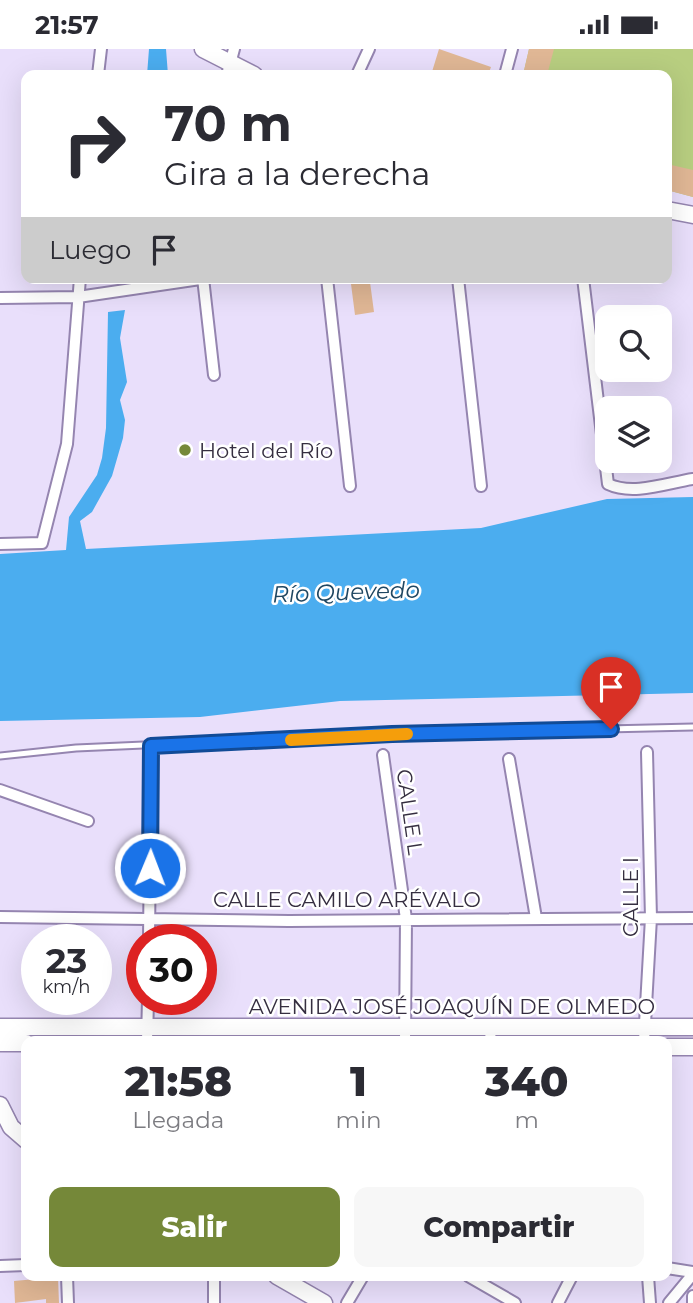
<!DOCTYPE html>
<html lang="es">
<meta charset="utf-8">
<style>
body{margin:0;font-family:Montserrat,sans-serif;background:#f7f7f7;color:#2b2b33;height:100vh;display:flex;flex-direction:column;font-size:26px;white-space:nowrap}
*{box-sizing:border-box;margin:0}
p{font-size:23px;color:#7c7c81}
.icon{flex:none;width:38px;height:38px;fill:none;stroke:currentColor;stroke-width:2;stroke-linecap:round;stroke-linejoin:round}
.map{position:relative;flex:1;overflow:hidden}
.drawer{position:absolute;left:21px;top:987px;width:651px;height:245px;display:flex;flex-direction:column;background:#fff;border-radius:14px;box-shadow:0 7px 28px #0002}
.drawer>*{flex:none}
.guide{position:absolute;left:21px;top:21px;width:651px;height:214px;border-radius:14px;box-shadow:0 7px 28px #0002;background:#fff;color:#2b2b33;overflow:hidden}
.buttons{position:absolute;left:595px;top:256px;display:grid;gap:14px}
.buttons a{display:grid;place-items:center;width:77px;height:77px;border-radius:14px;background:#fff;box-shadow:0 7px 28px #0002;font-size:35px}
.speed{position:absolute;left:21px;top:875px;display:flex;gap:14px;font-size:35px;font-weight:700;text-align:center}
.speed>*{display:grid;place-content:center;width:91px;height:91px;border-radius:50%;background:#fff;box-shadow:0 7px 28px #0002;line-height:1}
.speed small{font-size:18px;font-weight:400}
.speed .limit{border:10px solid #d22;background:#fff;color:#111}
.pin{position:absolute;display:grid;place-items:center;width:60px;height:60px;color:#fff;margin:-72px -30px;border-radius:50% 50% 50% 0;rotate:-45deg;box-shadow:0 0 7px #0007}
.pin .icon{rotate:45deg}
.me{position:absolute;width:77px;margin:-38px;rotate:1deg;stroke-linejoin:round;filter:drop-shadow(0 0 5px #0008)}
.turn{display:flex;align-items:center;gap:24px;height:147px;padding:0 28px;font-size:32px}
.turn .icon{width:91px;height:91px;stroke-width:2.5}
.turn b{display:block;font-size:49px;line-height:60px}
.then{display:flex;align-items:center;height:66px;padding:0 28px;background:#0003;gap:14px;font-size:26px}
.eta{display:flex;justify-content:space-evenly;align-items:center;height:119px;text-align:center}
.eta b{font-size:42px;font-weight:800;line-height:49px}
.primary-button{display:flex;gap:14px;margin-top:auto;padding:14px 28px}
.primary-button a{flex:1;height:80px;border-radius:14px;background:#758839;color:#fff;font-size:28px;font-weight:800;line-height:80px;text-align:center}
.primary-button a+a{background:#f7f7f7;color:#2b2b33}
.status{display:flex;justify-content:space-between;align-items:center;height:49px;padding:0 35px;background:#fff;direction:ltr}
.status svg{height:19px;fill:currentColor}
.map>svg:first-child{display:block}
.green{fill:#b8ce80}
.water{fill:#4badef}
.building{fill:#e0b795}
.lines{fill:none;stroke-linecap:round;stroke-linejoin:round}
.lane-casing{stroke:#9585b0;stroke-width:9}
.street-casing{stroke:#9585b0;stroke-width:14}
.secondary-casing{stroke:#9585b0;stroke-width:19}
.lane{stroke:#fff;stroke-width:5}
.street{stroke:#fff;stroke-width:10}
.secondary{stroke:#fff;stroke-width:16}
.route-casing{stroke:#114b97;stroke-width:18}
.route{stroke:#1a73e8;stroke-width:12}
.slow{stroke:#f59e0b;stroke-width:12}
.poi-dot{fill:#758839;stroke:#fff;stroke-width:2.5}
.labels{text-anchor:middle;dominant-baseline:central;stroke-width:5;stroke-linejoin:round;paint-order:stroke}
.poi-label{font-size:21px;fill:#352e40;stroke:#fff;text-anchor:start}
.street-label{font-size:21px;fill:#352e40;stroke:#fff}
.water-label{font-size:23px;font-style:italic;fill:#1f4762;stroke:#fff}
</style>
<div class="status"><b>21:57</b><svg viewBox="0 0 49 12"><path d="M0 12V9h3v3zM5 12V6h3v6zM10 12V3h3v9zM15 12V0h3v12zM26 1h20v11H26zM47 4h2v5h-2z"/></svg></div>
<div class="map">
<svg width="693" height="1254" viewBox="0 0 693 1254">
<rect width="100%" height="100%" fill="#e9dffb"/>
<path class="green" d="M 529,0 L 693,0 L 693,148 L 667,141 L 667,26 L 523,26 Z"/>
<path class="water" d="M 149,0 L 166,0 L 168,26 L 147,26 Z
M 125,261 L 120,289 L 127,333 L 120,351 L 125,371 L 123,389 L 112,427 L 92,463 L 80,472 L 86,500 L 481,479 L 607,450 L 693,448 L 693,644 L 340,652 L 200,668 L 0,672 L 0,505 L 66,501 L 69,468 L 97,426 L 102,409 L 106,379 L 108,263 Z"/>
<path class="building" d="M 439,0 L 491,18 L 488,26 L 431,26 Z
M 529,0 L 554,0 L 547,26 L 523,26 Z
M 667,115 L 693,121 L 693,148 L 667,141 Z
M 370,233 L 374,263 L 355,266 L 351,235 Z
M 58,1228 L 59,1254 L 46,1254 L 46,1250 L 15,1254 L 14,1232 Z"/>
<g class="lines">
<defs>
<path id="lane" d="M 0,707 L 76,699 L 392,685 L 693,678"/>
<path id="street" d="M 98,26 L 101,0
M 227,26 L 234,0
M 357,26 L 369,0
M 505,26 L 512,0
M 203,229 L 214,326
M 327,229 L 350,437
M 458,229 L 481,437
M 583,229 L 608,435 C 633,447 667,434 693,430
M 0,249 L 78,248 L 207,229
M 0,495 L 42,494 L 67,395 L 80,229
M 383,706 L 406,870 L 405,992
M 509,710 L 536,869
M 0,741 L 88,772
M 0,868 L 289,872 L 693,869
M 149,891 L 151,697
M 147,992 L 148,950
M 490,992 L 491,978
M 644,992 L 651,869 L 647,703
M 0,1217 L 26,1216
M 667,1219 L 693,1223
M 67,1227 L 68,1254
M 468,1227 L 515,1254
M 648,1227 L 650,1254
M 214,1254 L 214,1227
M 347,1254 L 363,1227
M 558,1254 L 572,1227
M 669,1254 L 693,1225
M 693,1254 L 693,1247"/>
<path id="secondary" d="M 203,0 L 254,26
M 667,161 L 693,166
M 0,978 L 693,978
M 0,994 L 26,994
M 667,998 L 693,998
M 0,1056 L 11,1078 L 26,1091
M 277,1227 L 324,1254"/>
</defs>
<use href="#lane" class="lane-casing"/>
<use href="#street" class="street-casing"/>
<use href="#secondary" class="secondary-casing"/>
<use href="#lane" class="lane"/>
<use href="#street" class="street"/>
<use href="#secondary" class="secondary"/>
</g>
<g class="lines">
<defs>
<path id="route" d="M 150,819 L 151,697 L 392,685 L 611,680"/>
</defs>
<use href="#route" class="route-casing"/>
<use href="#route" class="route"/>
<path class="slow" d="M 291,691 L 407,685"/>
</g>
<circle class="poi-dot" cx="185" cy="401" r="7"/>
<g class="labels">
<g class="poi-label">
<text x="199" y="401">Hotel del Río</text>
</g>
<g class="street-label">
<text transform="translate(410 763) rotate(82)">CALLE L</text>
<text transform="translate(630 848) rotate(-90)">CALLE I</text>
<text x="347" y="850">CALLE CAMILO ARÉVALO</text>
<text x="452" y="957">AVENIDA JOSÉ JOAQUÍN DE OLMEDO</text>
</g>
<g class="water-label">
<text transform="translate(346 543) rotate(-2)">Río Quevedo</text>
</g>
</g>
</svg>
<div class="buttons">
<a><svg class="icon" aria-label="search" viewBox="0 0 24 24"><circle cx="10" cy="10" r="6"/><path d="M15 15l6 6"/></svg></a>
<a><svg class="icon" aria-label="layers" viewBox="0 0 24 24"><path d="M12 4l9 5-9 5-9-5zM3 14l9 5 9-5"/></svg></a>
</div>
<div class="speed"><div>23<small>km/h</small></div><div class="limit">30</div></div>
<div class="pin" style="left:611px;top:680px;background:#d93025"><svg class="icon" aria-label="arrive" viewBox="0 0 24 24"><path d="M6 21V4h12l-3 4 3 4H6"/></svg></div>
<svg class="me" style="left:150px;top:819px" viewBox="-20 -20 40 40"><circle r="17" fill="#1a73e8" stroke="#fff" stroke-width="3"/><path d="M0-11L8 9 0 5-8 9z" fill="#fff"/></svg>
<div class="guide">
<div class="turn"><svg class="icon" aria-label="right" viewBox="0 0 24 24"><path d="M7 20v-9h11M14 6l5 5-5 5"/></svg><div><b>70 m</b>Gira a la derecha</div></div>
<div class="then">Luego<svg class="icon" aria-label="arrive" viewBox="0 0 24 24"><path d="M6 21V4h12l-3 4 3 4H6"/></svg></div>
</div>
<section class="drawer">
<div class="eta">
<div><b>21:58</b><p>Llegada</p></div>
<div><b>1</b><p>min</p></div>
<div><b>340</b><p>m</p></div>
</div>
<div class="primary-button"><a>Salir</a><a>Compartir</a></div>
</section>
</div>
